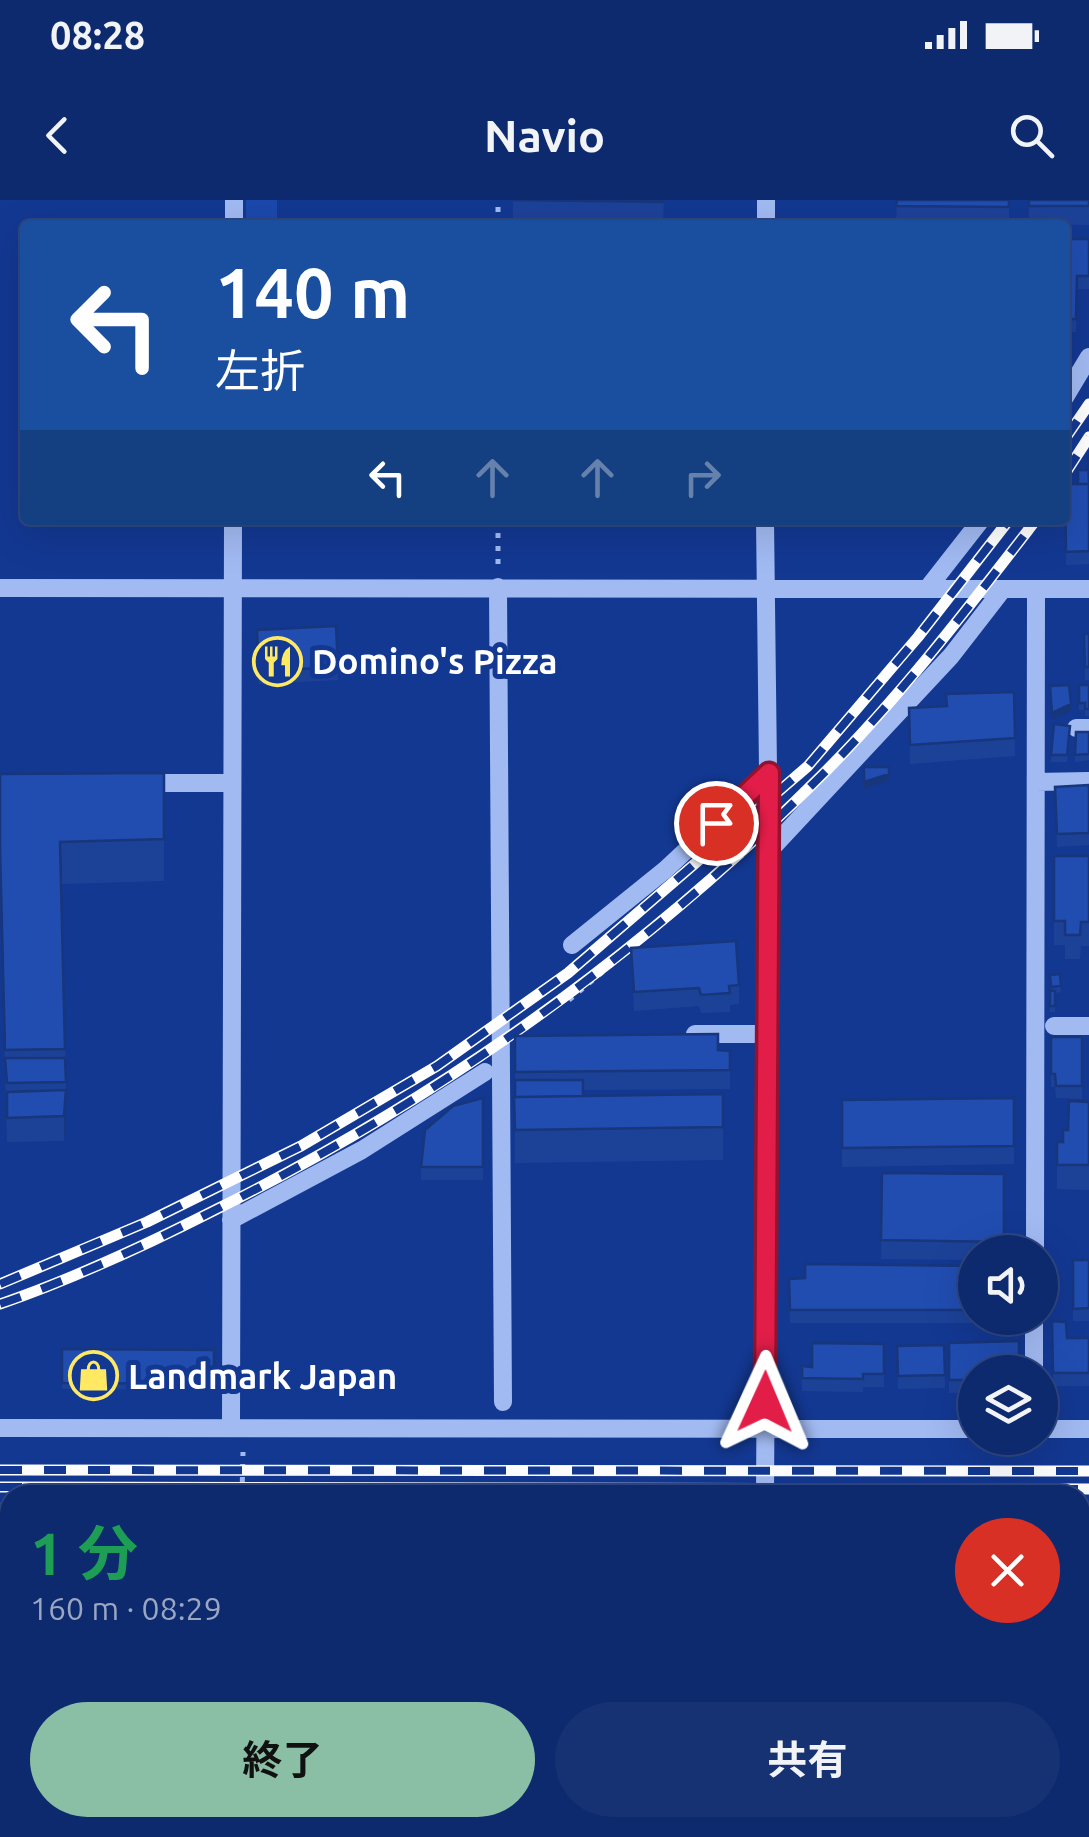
<!DOCTYPE html>
<html lang="ja">
<meta charset="utf-8">
<style>
body{margin:0;font-family:Ubuntu,"Noto Sans JP",sans-serif;background:#173273;color:#f1f3f6;height:100vh;display:flex;flex-direction:column;font-size:38px;white-space:nowrap}
*{box-sizing:border-box;margin:0}
p{font-size:32px;color:#9ba7c2}
.icon{flex:none;width:55px;height:55px;fill:none;stroke:currentColor;stroke-width:2;stroke-linecap:round;stroke-linejoin:round}
.map{position:relative;flex:1;overflow:hidden}
.sheet{position:absolute;left:0px;top:1285px;width:1090px;height:352px;display:flex;flex-direction:column;background:#0e2a6e;border-radius:30px 30px 0 0;box-shadow:0 10px 40px #0002,0 0 0 2px #2e4681}
.sheet>*{flex:none}
.guide{position:absolute;left:20px;top:20px;width:1050px;height:305px;border-radius:10px;box-shadow:0 10px 40px #0002,0 0 0 2px #2e4681;background:#1a4fa0;color:#fff;overflow:hidden}
.buttons{position:absolute;left:958px;top:1035px;display:grid;gap:20px}
.buttons a{display:grid;place-items:center;width:100px;height:100px;border-radius:50%;background:#0e2a6e;box-shadow:0 10px 40px #0002,0 0 0 2px #2e4681;font-size:50px}
.pin{position:absolute;display:grid;place-items:center;width:85px;height:85px;color:#fff;margin:-42px;border:5px solid #fff;border-radius:50%;box-shadow:0 2px 10px #0007}
.me{position:absolute;width:110px;margin:-55px;rotate:1deg;stroke-linejoin:round;filter:drop-shadow(0 0 8px #0008)}
.turn{display:flex;align-items:center;gap:35px;height:210px;padding:0 30px;font-size:45px}
.turn .icon{width:130px;height:130px;stroke-width:2.5}
.turn b{display:block;font-size:70px;line-height:85px}
.lanes{display:flex;align-items:center;height:95px;padding:0 30px;background:#0003;justify-content:center;gap:50px;direction:ltr}
.lanes .off{opacity:.35}
.round{display:grid;place-items:center;flex:none;width:105px;height:105px;border-radius:52px;background:#173273}
.headline{display:flex;align-items:center;justify-content:space-between;height:170px;padding:0 30px}
h1{font-size:60px;font-weight:700;line-height:75px;color:#1e9e55}
.cta{display:flex;gap:20px;margin-top:auto;padding:20px 30px}
.cta a{flex:1;height:115px;border-radius:60px;background:#8abfa5;color:#111;font-size:40px;font-weight:700;line-height:115px;text-align:center}
.cta a+a{background:#173273;color:#f1f3f6}
.status{display:flex;justify-content:space-between;align-items:center;height:70px;padding:0 50px;background:#0e2a6e;direction:ltr}
.status svg{height:28px;fill:currentColor}
header{display:flex;justify-content:space-between;align-items:center;height:130px;padding:0 30px;background:#0e2a6e;font-size:45px;font-weight:700}
.map>svg:first-child{display:block}
.green{fill:#1b48ac}
.lines{fill:none;stroke-linecap:round;stroke-linejoin:round}
.path{stroke:#a1baf2;stroke-width:5;stroke-dasharray:5 8;stroke-linecap:butt}
.minor{stroke:#a1baf2;stroke-width:18}
.rail-casing{stroke:#fff;stroke-width:11}
.rail{stroke:#133892;stroke-width:8;stroke-dasharray:22;stroke-linecap:butt}
.wall{fill:#1c4298}
.shaded-wall{fill:#17367c}
.building{fill:#214db1;stroke:#17367c;stroke-width:2.5}
.route-casing{stroke:#92132f;stroke-width:25}
.route{stroke:#e11d48;stroke-width:18}
.labels{text-anchor:middle;dominant-baseline:central;stroke-width:10;stroke-linejoin:round;paint-order:stroke}
.poi-label{font-size:35px;font-weight:bold;fill:#fff;stroke:#133892;text-anchor:start}
</style>
<div class="status"><b>08:28</b><svg viewBox="0 0 49 12"><path d="M0 12V9h3v3zM5 12V6h3v6zM10 12V3h3v9zM15 12V0h3v12zM26 1h20v11H26zM47 4h2v5h-2z"/></svg></div>
<header><svg class="icon" aria-label="back" viewBox="0 0 24 24"><path d="M15 5l-7 7 7 7"/></svg>Navio<svg class="icon" aria-label="search" viewBox="0 0 24 24"><circle cx="10" cy="10" r="6"/><path d="M15 15l6 6"/></svg></header>
<div class="map">
<svg width="1089" height="1637" viewBox="0 0 1089 1637">
<rect width="100%" height="100%" fill="#133892"/>
<path class="green" d="M 246,0 L 277,0 L 277,25 L 246,25 Z"/>
<g class="lines">
<path class="path" d="M 498,25 L 498,0
M 498,320 L 498,364
M 569,800 L 745,653
M 242,1295 L 243,1252"/>
<path class="minor" d="M 234,25 L 234,0
M 766,25 L 766,0
M 1065,197 L 1089,157
M 498,387 L 503,1202
M 0,388 L 1089,389
M 927,389 L 981,320
M 1076,528 L 1089,528
M 1036,582 L 1089,581
M 142,583 L 232,583
M 769,651 L 951,456 L 1003,389
M 572,745 L 665,670 L 769,573
M 1054,826 L 1089,826
M 695,834 L 768,834
M 231,1020 L 362,950 L 485,872
M 1035,1052 L 1036,389
M 1034,1172 L 1034,1118
M 0,1228 L 975,1229
M 231,1228 L 233,320
M 1040,1229 L 1089,1229
M 765,1295 L 769,651 L 765,320
M 0,1360 L 10,1360
M 1080,1362 L 1089,1362
M 703,1629 L 1089,1632
M 237,1631 L 573,1628
M 92,1637 L 93,1628"/>
<defs>
<path id="rail" d="M 1065,239 L 1089,204
M 1065,274 L 1089,237
M 0,1084 L 147,1022 L 301,946 L 437,866 L 568,773 L 808,566 L 918,437 L 1009,320
M 0,1104 C 73,1079 146,1045 215,1010 C 442,897 642,755 822,575 C 900,497 968,408 1036,320
M 0,1270 L 1089,1271
M 0,1287 L 1089,1289
M 0,1309 L 10,1309
M 1080,1321 L 1089,1322
M 0,1326 L 10,1326"/>
</defs>
<use href="#rail" class="rail-casing"/>
<use href="#rail" class="rail"/>
</g>
<path class="wall" d="M 513,0 L 664,0 L 663,21 L 513,19 Z
M 897,0 L 1009,0 L 1009,25 L 896,25 Z
M 1029,0 L 1089,0 L 1089,25 L 1029,24 Z
M 1065,39 L 1089,39 L 1089,89 L 1077,89 L 1076,132 L 1065,132 Z
M 1089,255 L 1089,364 L 1066,365 L 1065,313 L 1078,284 L 1088,270 Z
M 336,426 L 338,480 L 259,484 L 257,430 Z
M 1084,434 L 1089,434 L 1089,480 L 1085,480 Z
M 1079,485 L 1089,485 L 1089,516 L 1085,516 L 1085,510 L 1079,510 Z
M 1014,492 L 1015,556 L 910,564 L 909,508 L 947,506 Z
M 1054,524 L 1070,532 L 1067,562 L 1051,562 Z
M 1076,532 L 1089,532 L 1089,560 L 1075,562 Z
M 164,573 L 164,681 L 61,684 L 66,882 L 64,941 L 7,942 L 0,689 L 0,574 Z
M 1089,585 L 1089,645 L 1057,647 L 1055,587 Z
M 1054,656 L 1089,656 L 1089,746 L 1081,746 L 1080,759 L 1065,759 L 1065,745 L 1054,745 Z
M 631,748 L 739,785 L 739,804 L 730,805 L 730,812 L 701,813 L 699,806 L 634,811 Z
M 1060,774 L 1061,792 L 1055,793 L 1055,812 L 1050,812 L 1050,775 Z
M 515,836 L 730,851 L 730,889 L 583,890 L 583,896 L 723,894 L 723,960 L 515,963 Z
M 1051,837 L 1082,837 L 1082,899 L 1056,898 L 1055,887 L 1051,887 Z
M 483,898 L 483,980 L 421,980 L 421,967 Z
M 1014,898 L 1014,964 L 842,967 L 842,900 Z
M 1089,902 L 1089,990 L 1057,989 L 1057,942 L 1063,942 L 1068,930 Z
M 882,973 L 1004,974 L 1004,1052 L 975,1052 L 975,1060 L 881,1059 Z
M 1073,1060 L 1089,1060 L 1089,1121 L 1073,1121 Z
M 975,1066 L 975,1118 L 1016,1118 L 1016,1132 L 994,1134 L 994,1123 L 790,1123 L 789,1079 Z
M 1052,1121 L 1067,1138 L 1089,1138 L 1089,1186 L 1053,1186 Z
M 949,1143 L 975,1172 L 975,1192 L 949,1193 Z
M 884,1144 L 884,1187 L 863,1187 L 863,1192 L 802,1191 L 802,1166 L 812,1167 Z
M 944,1145 L 945,1188 L 898,1189 L 897,1146 Z
M 62,1149 L 214,1150 L 214,1190 L 62,1189 Z
M 1080,1364 L 1087,1364 L 1086,1439 L 1089,1439 L 1089,1608 L 1080,1608 Z"/>
<path class="shaded-wall" d="M 1071,504 L 1071,511 L 1052,519 L 1052,513 Z
M 889,574 L 889,581 L 864,589 L 864,582 Z
M 66,890 L 66,915 L 64,941 L 64,916 Z"/>
<path class="building" d="M 513,0 L 663,0 L 663,2 Z
M 897,0 L 1009,0 L 1009,7 L 896,6 Z
M 1029,0 L 1089,0 L 1089,6 L 1029,6 Z
M 1065,39 L 1089,39 L 1089,76 L 1077,76 L 1076,119 L 1065,119 Z
M 1088,255 L 1089,284 L 1078,284 L 1078,270 L 1088,270 Z
M 1065,284 L 1089,284 L 1089,351 L 1066,352 Z
M 336,426 L 338,467 L 259,471 L 257,430 Z
M 1084,434 L 1089,434 L 1089,467 L 1085,467 Z
M 1069,485 L 1071,504 L 1052,513 L 1050,486 Z
M 1079,485 L 1089,485 L 1089,509 L 1085,509 L 1085,503 L 1079,503 Z
M 1014,492 L 1015,538 L 910,545 L 909,508 L 947,506 L 946,494 Z
M 1054,524 L 1070,526 L 1067,555 L 1051,555 Z
M 1076,532 L 1089,532 L 1089,554 L 1075,555 Z
M 864,567 L 889,567 L 889,574 L 864,582 Z
M 164,573 L 164,639 L 60,642 L 65,849 L 5,850 L 0,647 L 0,574 Z
M 1089,585 L 1089,633 L 1057,634 L 1055,587 Z
M 1054,656 L 1089,656 L 1089,722 L 1081,722 L 1080,735 L 1065,735 L 1065,721 L 1054,721 Z
M 736,741 L 739,785 L 729,786 L 730,793 L 701,795 L 699,788 L 634,792 L 631,748 Z
M 1060,774 L 1061,786 L 1051,787 L 1050,775 Z
M 1050,790 L 1055,791 L 1055,806 L 1050,806 Z
M 718,834 L 718,850 L 730,851 L 730,870 L 515,872 L 515,836 Z
M 1051,837 L 1082,837 L 1082,886 L 1056,886 L 1055,874 L 1051,874 Z
M 5,858 L 65,858 L 66,882 L 7,883 Z
M 515,880 L 583,880 L 583,896 L 515,897 Z
M 66,890 L 64,916 L 7,918 L 7,892 Z
M 723,894 L 723,927 L 515,930 L 514,897 Z
M 483,898 L 483,967 L 421,967 L 425,930 L 453,906 Z
M 1014,898 L 1014,946 L 842,948 L 842,900 Z
M 1069,901 L 1089,902 L 1089,965 L 1057,965 L 1057,942 L 1063,942 L 1063,930 L 1068,930 Z
M 882,973 L 1004,974 L 1004,1042 L 881,1040 Z
M 1073,1060 L 1089,1060 L 1089,1108 L 1073,1109 Z
M 805,1064 L 975,1066 L 975,1110 L 790,1110 L 789,1079 L 805,1078 Z
M 994,1118 L 1016,1118 L 1016,1119 L 994,1121 Z
M 1052,1121 L 1066,1122 L 1067,1138 L 1089,1138 L 1089,1173 L 1053,1173 Z
M 1019,1141 L 1019,1172 L 975,1172 L 975,1180 L 949,1180 L 949,1143 Z
M 812,1143 L 884,1144 L 884,1174 L 863,1174 L 863,1179 L 802,1178 L 802,1166 L 812,1167 Z
M 944,1145 L 945,1175 L 898,1176 L 897,1146 Z
M 62,1149 L 214,1150 L 214,1184 L 62,1183 Z
M 1080,1364 L 1087,1364 L 1086,1436 L 1080,1436 Z
M 1080,1439 L 1089,1439 L 1089,1589 L 1080,1589 Z
M 109,1628 L 209,1628 L 209,1637 L 109,1637 Z
M 254,1635 L 300,1635 L 300,1637 L 254,1637 Z"/>
<g class="lines">
<defs>
<path id="route" d="M 716,623 L 769,573 L 765,1202"/>
</defs>
<use href="#route" class="route-casing"/>
<use href="#route" class="route"/>
</g>
<defs>
<symbol id="restaurant-ring" viewBox="-11 -11 22 22"><circle r="9.5" fill="#133892" stroke="#ffe862" stroke-width="1.5"/><path d="M-5-6h1v4h1v-4h1v4h1v-4h1v5L-1.5 .5V6h-2V.5L-5-1ZM5-6V6H3V1.5H1.5Q1.5-4 5-6Z" fill="#ffe862"/></symbol>
<symbol id="shop-ring" viewBox="-11 -11 22 22"><circle r="9.5" fill="#133892" stroke="#ffe862" stroke-width="1.5"/><path d="M-5-2.5h2.3a2.7 3.5 0 0 1 5.4 0H5L5.5 6h-11ZM-1.5-2.5h3a1.5 2.3 0 0 0-3 0Z" fill="#ffe862"/></symbol>
</defs>
<g fill-rule="evenodd">
<use href="#restaurant-ring" x="250" y="434" width="55" height="55"/>
<use href="#shop-ring" x="66" y="1148" width="55" height="55"/>
</g>
<g class="labels">
<g class="poi-label">
<text x="312" y="461">Domino's Pizza</text>
<text x="128" y="1176">Landmark Japan</text>
</g>
</g>
</svg>
<div class="buttons">
<a><svg class="icon" aria-label="sound" viewBox="0 0 24 24"><path d="M4 9h4l5-4v14l-5-4H4zM17 9q2 3 0 6"/></svg></a>
<a><svg class="icon" aria-label="layers" viewBox="0 0 24 24"><path d="M12 4l9 5-9 5-9-5zM3 14l9 5 9-5"/></svg></a>
</div>
<div class="pin" style="left:716px;top:623px;background:#d93025"><svg class="icon" aria-label="arrive" viewBox="0 0 24 24"><path d="M6 21V4h12l-3 4 3 4H6"/></svg></div>
<svg class="me" style="left:765px;top:1202px" viewBox="-20 -20 40 40"><path d="M0-17L14 15 0 8-14 15z" fill="#e11d48" stroke="#fff" stroke-width="4"/></svg>
<div class="guide">
<div class="turn"><svg class="icon" aria-label="left" viewBox="0 0 24 24"><path d="M17 20v-9H6M10 6l-5 5 5 5"/></svg><div><b>140 m</b>左折</div></div>
<div class="lanes"><svg class="icon" aria-label="left" viewBox="0 0 24 24"><path d="M17 20v-9H6M10 6l-5 5 5 5"/></svg><svg class="icon off" aria-label="ahead" viewBox="0 0 24 24"><path d="M12 20V5M6 11l6-6 6 6"/></svg><svg class="icon off" aria-label="ahead" viewBox="0 0 24 24"><path d="M12 20V5M6 11l6-6 6 6"/></svg><svg class="icon off" aria-label="right" viewBox="0 0 24 24"><path d="M7 20v-9h11M14 6l5 5-5 5"/></svg></div>
</div>
<section class="sheet">
<div class="headline"><div><h1>1 分</h1><p>160 m · 08:29</p></div><a class="round" style="background:#d93025;color:#fff"><svg class="icon" aria-label="close" viewBox="0 0 24 24"><path d="M6 6l12 12M18 6L6 18"/></svg></a></div>
<div class="cta"><a>終了</a><a>共有</a></div>
</section>
</div>
